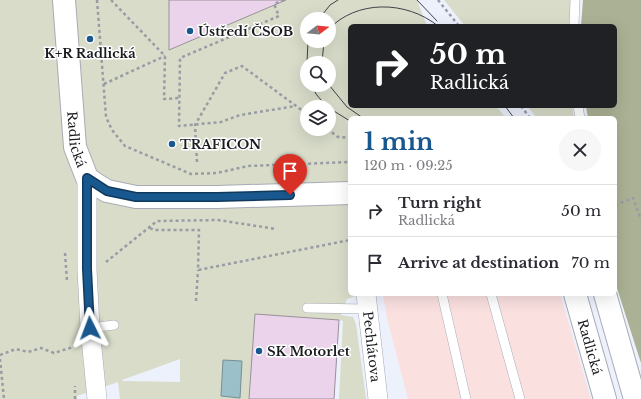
<!DOCTYPE html>
<meta charset="utf-8">
<style>
body{margin:0;font-family:"Libre Baskerville",serif;background:#f7f7f7;color:#2b2b33;height:100vh;display:flex;flex-direction:column;font-size:15px;white-space:nowrap}
*{box-sizing:border-box;margin:0}
p{font-size:13px;color:#7c7c81}
.icon{flex:none;width:22px;height:22px;fill:none;stroke:currentColor;stroke-width:2;stroke-linecap:round;stroke-linejoin:round}
.map{position:relative;flex:1;overflow:hidden}
.drawer{position:absolute;left:348px;top:116px;width:269px;height:180px;display:flex;flex-direction:column;background:#fff;border-radius:6px;box-shadow:0 4px 16px #0002}
.drawer>*{flex:none}
.guide{position:absolute;left:348px;top:24px;width:269px;height:84px;border-radius:6px;box-shadow:0 4px 16px #0002;background:#202124;color:#fff;overflow:hidden}
.needle{width:26px;rotate:74deg}
.controls{position:absolute;left:300px;top:12px;display:grid;gap:8px}
.controls a{display:grid;place-items:center;width:36px;height:36px;border-radius:50%;background:#fff;box-shadow:0 4px 16px #0002;font-size:20px}
.pin{position:absolute;display:grid;place-items:center;width:34px;height:34px;color:#fff;margin:-41px -17px;border-radius:50% 50% 50% 0;rotate:-45deg;box-shadow:0 0 4px #0007}
.pin .icon{rotate:45deg}
.me{position:absolute;width:44px;margin:-22px;rotate:357deg;stroke-linejoin:round;filter:drop-shadow(0 0 3px #0008)}
.turn{display:flex;align-items:center;gap:14px;height:84px;padding:0 16px;font-size:18px}
.turn .icon{width:52px;height:52px;stroke-width:2.5}
.turn b{display:block;font-size:28px;line-height:34px}
.round{display:grid;place-items:center;flex:none;width:42px;height:42px;border-radius:21px;background:#f7f7f7}
.headline{display:flex;align-items:center;justify-content:space-between;height:68px;padding:0 16px}
h1{font-size:24px;font-weight:700;line-height:30px;color:#19588e}
ul{padding:0;list-style:none}
li{display:flex;align-items:center;gap:12px;height:52px;padding:0 16px;border-top:1px solid #e1e1e2}
li div{flex:1}
li b{display:block;font-size:15px}
li em{font-style:normal}
.map>svg:first-child{display:block}
.industrial{fill:#fbe0e0}
.green{fill:#d8dcc9;fill-rule:evenodd}
.forest{fill:#abb194}
.water{fill:#9cc0c9;stroke:#758e96}
.building{fill:#ebd4eb;stroke:#999199}
.lines{fill:none;stroke-linecap:round;stroke-linejoin:round}
.service-casing{stroke:#a7acb6;stroke-width:10}
.minor-casing{stroke:#a7acb6;stroke-width:20}
.secondary-casing{stroke:#a7acb6;stroke-width:24}
.path{stroke:#989ca4;stroke-width:2.5;stroke-dasharray:3 3;stroke-linecap:butt}
.service{stroke:#fff;stroke-width:9}
.minor{stroke:#fff;stroke-width:19}
.secondary{stroke:#fff;stroke-width:22}
.tram{stroke:#404248;stroke-width:1}
.route-casing{stroke:#10395c;stroke-width:10}
.route{stroke:#19588e;stroke-width:7}
.poi-dot{fill:#19588e;stroke:#fff;stroke-width:1.5}
.labels{text-anchor:middle;dominant-baseline:central;stroke-width:3;stroke-linejoin:round;paint-order:stroke}
.poi-label{font-size:13px;font-weight:bold;fill:#191b1f;stroke:#fff;text-anchor:start}
.street-label{font-size:13px;fill:#191b1f;stroke:#fff}
</style>
<div class="map">
<svg width="641" height="399" viewBox="0 0 641 399">
<rect width="100%" height="100%" fill="#ecf1fc"/>
<path class="industrial" d="M 383,294 L 560,294 L 591,399 L 408,399 L 387,318 Z"/>
<path class="green" d="M 0,0 L 417,0 L 427,26 L 350,26 L 350,106 L 496,106 L 506,118 L 350,118 L 350,294 L 362,294 L 347,299 L 341,315 L 353,317 L 356,324 L 366,399 L 339,399 L 343,321 L 339,320 L 334,399 L 120,399 L 118,382 L 77,396 L 77,399 L 0,399 ZM 307,19 L 329,19 L 329,41 L 307,41 ZM 307,63 L 329,63 L 329,85 L 307,85 ZM 307,107 L 329,107 L 329,129 L 307,129 ZM 180,359 L 180,382 L 122,381 L 122,380 Z
M 444,0 L 572,0 L 570,26 L 465,26 Z
M 527,106 L 572,106 L 574,118 L 537,118 Z"/>
<path class="forest" d="M 583,0 L 641,0 L 641,363 L 615,282 L 615,118 L 588,118 L 586,106 L 615,106 L 615,26 L 581,26 Z"/>
<path class="water" d="M 223,360 L 242,361 L 240,398 L 221,396 Z"/>
<path class="building" d="M 169,0 L 286,0 L 169,50 Z
M 255,314 L 339,320 L 334,399 L 249,399 Z"/>
<g class="lines">
<defs>
<path id="service" d="M 574,26 L 575,0
M 578,106 L 580,118
M 442,294 L 466,399
M 491,294 L 520,399
M 307,308 L 367,309
M 90,328 L 114,325"/>
<g id="minor">
<path d="M 87,178 L 87,269 L 90,328 L 97,399"/>
<path id="s1" d="M 366,294 L 378,399"/>
</g>
<g id="secondary">
<path id="s2" d="M 64,0 L 75,147 L 87,178 L 97,185 L 107,191 L 136,197 L 217,197 L 350,193"/>
<path id="s3" d="M 575,294 L 605,399"/>
<path d="M 605,294 L 635,399"/>
</g>
</defs>
<use href="#service" class="service-casing"/>
<use href="#minor" class="minor-casing"/>
<use href="#secondary" class="secondary-casing"/>
<path class="path" d="M 97,0 L 106,117 L 112,130 L 125,146 L 191,174 L 217,173 L 248,166 L 350,162
M 111,0 L 165,56 L 164,99 L 179,98
M 284,0 L 274,4 L 279,16 L 180,58 L 179,126 L 221,122 L 240,115 L 296,106
M 438,0 L 459,26
M 104,84 L 165,56
M 521,106 L 530,118
M 327,129 L 338,137 L 350,138
M 197,162 L 195,125 L 225,73 L 242,66 L 307,114
M 615,205 L 633,198 L 641,220
M 150,228 L 154,230 L 199,230 L 198,270 L 350,240
M 65,253 L 67,281
M 106,262 L 157,221 L 218,220 L 276,229
M 196,301 L 198,270
M 0,355 L 16,349 L 28,352 L 41,348 L 54,353 L 73,347
M 0,359 L 4,399
M 75,399 L 75,386"/>
<use href="#service" class="service"/>
<use href="#minor" class="minor"/>
<use href="#secondary" class="secondary"/>
<path class="tram" d="M 417,0 L 437,21
M 319,19 L 330,5 L 338,0
M 329,29 C 356,0 406,0 438,26
M 307,63 L 308,41
M 322,63 L 324,41
M 312,85 L 316,94 L 327,107
M 329,85 L 347,107 L 363,118
M 505,106 L 514,118
M 329,108 L 350,121"/>
</g>
<g class="lines">
<defs>
<path id="route" d="M 90,328 L 87,269 L 87,178 L 107,191 L 136,197 L 217,197 L 290,195"/>
</defs>
<use href="#route" class="route-casing"/>
<use href="#route" class="route"/>
</g>
<g class="poi-dot">
<circle cx="190" cy="31" r="4"/>
<circle cx="90" cy="39" r="4"/>
<circle cx="172" cy="144" r="4"/>
<circle cx="259" cy="351" r="4"/>
</g>
<g class="labels">
<g class="poi-label">
<text x="198" y="31">Ústředí ČSOB</text>
<text x="90" y="53" text-anchor="middle">K+R Radlická</text>
<text x="180" y="144">TRAFICON</text>
<text x="267" y="351">SK Motorlet</text>
</g>
<g class="street-label">
<text stroke="none"><textPath href="#s2" startOffset="140">Radlická</textPath></text>
<text stroke="none"><textPath href="#s3" startOffset="55">Radlická</textPath></text>
<text stroke="none"><textPath href="#s1" startOffset="53">Pechlátova</textPath></text>
</g>
</g>
</svg>
<div class="controls">
<a><svg class="needle" viewBox="-14 -14 28 28"><path d="M0-13l5 13h-10z" fill="#e53935"/><path d="M0 13l5-13h-10z" fill="#7c7c81"/></svg></a>
<a><svg class="icon" aria-label="search" viewBox="0 0 24 24"><circle cx="10" cy="10" r="6"/><path d="M15 15l6 6"/></svg></a>
<a><svg class="icon" aria-label="layers" viewBox="0 0 24 24"><path d="M12 4l9 5-9 5-9-5zM3 14l9 5 9-5"/></svg></a>
</div>
<div class="pin" style="left:290px;top:195px;background:#d93025"><svg class="icon" aria-label="arrive" viewBox="0 0 24 24"><path d="M6 21V4h12l-3 4 3 4H6"/></svg></div>
<svg class="me" style="left:90px;top:328px" viewBox="-20 -20 40 40"><path d="M0-17L14 15 0 8-14 15z" fill="#19588e" stroke="#fff" stroke-width="4"/></svg>
<div class="guide">
<div class="turn"><svg class="icon" aria-label="right" viewBox="0 0 24 24"><path d="M7 20v-9h11M14 6l5 5-5 5"/></svg><div><b>50 m</b>Radlická</div></div>
</div>
<section class="drawer">
<div class="headline"><div><h1>1 min</h1><p>120 m · 09:25</p></div><a class="round"><svg class="icon" aria-label="close" viewBox="0 0 24 24"><path d="M6 6l12 12M18 6L6 18"/></svg></a></div>
<ul>
<li><svg class="icon" aria-label="right" viewBox="0 0 24 24"><path d="M7 20v-9h11M14 6l5 5-5 5"/></svg><div><b>Turn right</b><p>Radlická</p></div><em>50 m</em></li>
<li><svg class="icon" aria-label="arrive" viewBox="0 0 24 24"><path d="M6 21V4h12l-3 4 3 4H6"/></svg><div><b>Arrive at destination</b></div><em>70 m</em></li>
</ul>
</section>
</div>
